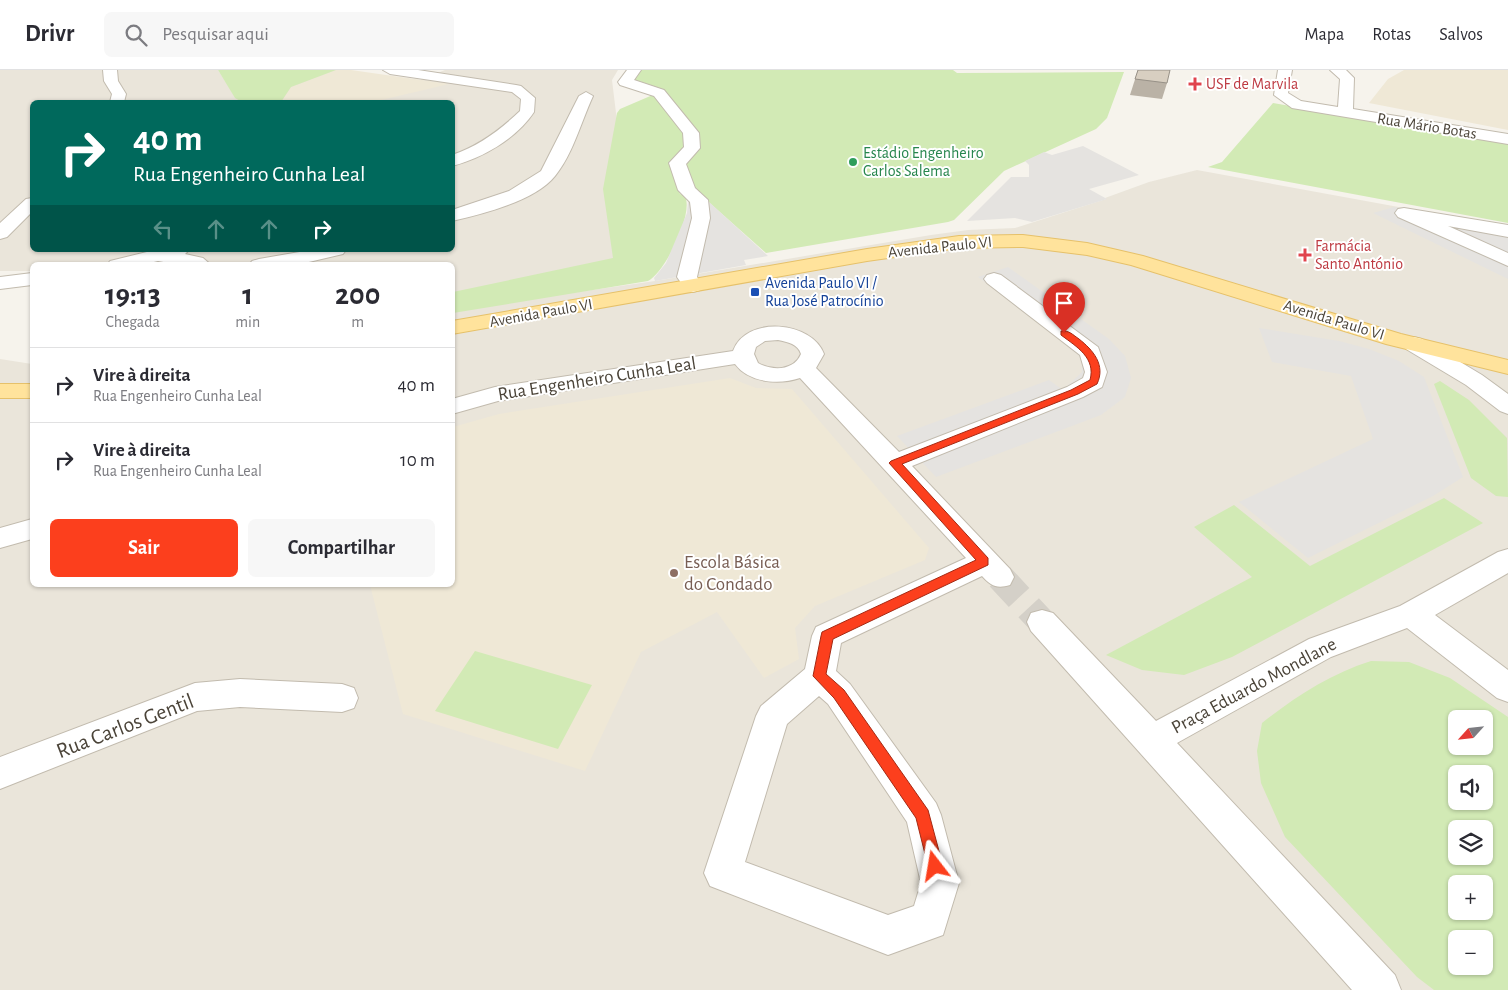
<!DOCTYPE html>
<html lang="pt">
<meta charset="utf-8">
<style>
body{margin:0;font-family:"Alegreya Sans",sans-serif;background:#f7f7f7;color:#2b2b33;height:100vh;display:flex;flex-direction:column;font-size:19px;white-space:nowrap}
*{box-sizing:border-box;margin:0}
p{font-size:16px;color:#7c7c81}
.icon{flex:none;width:28px;height:28px;fill:none;stroke:currentColor;stroke-width:2;stroke-linecap:round;stroke-linejoin:round}
.map{position:relative;flex:1;overflow:hidden}
.sheet{position:absolute;left:30px;top:192px;width:425px;height:325px;display:flex;flex-direction:column;background:#fff;border-radius:8px;box-shadow:0 1px 4px #0004}
.sheet>*{flex:none}
.top-card{position:absolute;left:30px;top:30px;width:425px;height:152px;border-radius:8px;box-shadow:0 1px 4px #0004;background:#00695c;color:#fff;overflow:hidden}
.needle{width:32px;rotate:243deg}
.controls{position:absolute;left:1448px;top:640px;display:grid;gap:10px}
.controls a{display:grid;place-items:center;width:45px;height:45px;border-radius:8px;background:#fff;box-shadow:0 1px 4px #0004;font-size:25px}
.pin{position:absolute;display:grid;place-items:center;width:42px;height:42px;color:#fff;margin:-51px -21px;border-radius:50% 50% 50% 0;rotate:-45deg;box-shadow:0 0 5px #0007}
.pin .icon{rotate:45deg}
.me{position:absolute;width:55px;margin:-28px;rotate:346deg;stroke-linejoin:round;filter:drop-shadow(0 0 4px #0008)}
.turn{display:flex;align-items:center;gap:18px;height:105px;padding:0 20px;font-size:22px}
.turn .icon{width:65px;height:65px;stroke-width:2.5}
.turn b{display:block;font-size:35px;line-height:42px}
.lanes{display:flex;align-items:center;height:48px;padding:0 20px;background:#0003;justify-content:center;gap:25px;direction:ltr}
.lanes .off{opacity:.35}
.eta{display:flex;justify-content:space-evenly;align-items:center;height:85px;text-align:center}
.eta b{font-size:30px;font-weight:600;line-height:35px}
.action{display:flex;gap:10px;margin-top:auto;padding:10px 20px}
.action a{flex:1;height:58px;border-radius:8px;background:#fc3f1d;color:#fff;font-size:20px;font-weight:600;line-height:58px;text-align:center}
.action a+a{background:#f7f7f7;color:#2b2b33}
ul{padding:0;list-style:none}
li{display:flex;align-items:center;gap:15px;height:75px;padding:0 20px;border-top:1px solid #e1e1e2}
li div{flex:1}
li b{display:block;font-size:19px}
li em{font-style:normal}
header{display:flex;align-items:center;gap:30px;box-sizing:border-box;height:70px;padding:0 25px;background:#fff;border-bottom:1px solid #e1e1e2}
header strong{font-size:24px}
nav{display:flex;gap:28px;margin-inline-start:auto;font-size:18px}
.search{width:350px;height:45px;background:#f7f7f7;display:flex;align-items:center;gap:12px;box-sizing:border-box;padding:0 18px;border-radius:8px;color:#7c7c81;font-size:19px}
.map>svg:first-child{display:block}
.residential{fill:#eae5da;fill-rule:evenodd}
.education{fill:#efe8d6}
.green{fill:#d2eab5;fill-rule:evenodd}
.parking{fill:#e5e3e0}
.lines{fill:none;stroke-linecap:round;stroke-linejoin:round}
.minor-tunnel{stroke:#d4d0c8;stroke-width:28;stroke-dasharray:28 14;stroke-linecap:butt}
.minor-casing{stroke:#c2bbae;stroke-width:2}
.major-casing{stroke:#e6c16a;stroke-width:2}
.minor{fill:#fff;fill-rule:evenodd}
.major{fill:#ffe39c;fill-rule:evenodd}
.wall{fill:#bab2a6}
.building{fill:#d8cfc1;stroke:#979187}
.route{fill:#fc3f1d;stroke:#a42913}
.health-dot{fill:#e0444e;stroke:#fff;stroke-width:2}
.leisure-dot{fill:#2e9e5b;stroke:#fff;stroke-width:2}
.transit-dot{fill:#1a4fb4;stroke:#fff;stroke-width:2}
.education-dot{fill:#8d6e63;stroke:#fff;stroke-width:2}
.labels{text-anchor:middle;dominant-baseline:central;stroke-width:4;stroke-linejoin:round;paint-order:stroke}
.far-health-label{font-size:16px;fill:#be3a42;stroke:#fff;text-anchor:start}
.far-street-label{font-size:16px;fill:#4b4439;stroke:#fff}
.far-leisure-label{font-size:16px;fill:#27864d;stroke:#fff;text-anchor:start}
.far-transit-label{font-size:16px;fill:#164399;stroke:#fff;text-anchor:start}
.street-label{font-size:19px;fill:#4b4439;stroke:#fff}
.education-label{font-size:19px;fill:#785e54;stroke:#fff;text-anchor:start}
.near-street-label{font-size:22px;fill:#4b4439;stroke:#fff}
</style>
<header>
<strong>Drivr</strong>
<div class="search"><svg class="icon" aria-label="search" viewBox="0 0 24 24"><circle cx="10" cy="10" r="6"/><path d="M15 15l6 6"/></svg>Pesquisar aqui</div>
<nav><a>Mapa</a><a>Rotas</a><a>Salvos</a></nav>
</header>
<div class="map">
<svg width="1508" height="920" viewBox="0 0 1508 920">
<rect width="100%" height="100%" fill="#f6f3ec"/>
<path class="residential" d="M 0,0 L 218,0 L 231,20 L 336,0 L 420,10 L 445,0 L 618,0 L 612,10 L 634,192 L 453,226 L 452,195 L 139,195 L 144,187 L 84,195 L 32,195 L 32,201 L 0,201 ZM 32,32 L 452,32 L 452,180 L 32,180 Z
M 1197,100 L 1508,157 L 1508,920 L 0,920 L 0,289 L 32,294 L 32,515 L 452,515 L 453,240 L 655,211 L 931,165 L 968,160 L 1015,158 L 1106,129 L 1105,128 L 1149,112 ZM 1456,649 L 1484,649 L 1484,676 L 1456,676 ZM 1456,704 L 1484,704 L 1484,731 L 1456,731 ZM 1456,759 L 1484,759 L 1484,786 L 1456,786 ZM 1456,814 L 1484,814 L 1484,841 L 1456,841 ZM 1456,869 L 1484,869 L 1484,896 L 1456,896 Z"/>
<path class="education" d="M 336,0 L 351,0 L 449,14 L 373,32 L 281,32 L 291,17 Z
M 1404,0 L 1508,0 L 1508,60 L 1369,33 L 1388,9 Z
M 730,308 L 756,318 L 792,319 L 929,478 L 925,490 L 815,536 L 795,558 L 799,589 L 764,608 L 717,542 L 641,582 L 585,701 L 403,644 L 370,515 L 452,515 L 453,357 L 499,344 Z"/>
<path class="green" d="M 218,0 L 336,0 L 291,17 L 281,32 L 242,32 L 235,28 Z
M 638,0 L 953,0 L 957,3 L 1124,2 L 1107,48 L 1096,59 L 1004,101 L 954,150 L 948,152 L 766,183 L 695,120 L 682,92 L 698,78 L 661,21 L 630,12 Z
M 655,24 L 684,63 L 683,82 L 670,97 L 680,124 L 684,125 C 696,140 665,203 648,211 L 453,243 L 453,222 L 613,188 L 603,119 L 617,43 L 620,39 Z
M 1273,33 L 1508,74 L 1508,153 L 1208,97 L 1222,92 Z
M 1440,311 L 1469,330 L 1507,368 L 1508,427 L 1496,426 L 1471,408 L 1434,314 Z
M 1444,428 L 1483,453 L 1232,587 L 1184,605 L 1142,600 L 1106,585 L 1252,507 L 1194,457 L 1234,435 L 1310,496 Z
M 475,581 L 592,615 L 558,679 L 435,641 Z
M 1371,591 L 1409,592 L 1450,608 L 1508,647 L 1508,920 L 1434,920 L 1417,907 L 1285,767 L 1261,713 L 1257,681 L 1262,653 C 1295,627 1330,604 1371,591 ZM 1456,649 L 1484,649 L 1484,676 L 1456,676 ZM 1456,704 L 1484,704 L 1484,731 L 1456,731 ZM 1456,759 L 1484,759 L 1484,786 L 1456,786 ZM 1456,814 L 1484,814 L 1484,841 L 1456,841 ZM 1456,869 L 1484,869 L 1484,896 L 1456,896 Z"/>
<path class="parking" d="M 1083,76 L 1139,105 L 1089,119 L 1107,129 L 1032,152 L 1015,148 L 967,151 L 1011,107 L 1029,107 L 1029,95 L 1025,91 L 1044,82 L 1052,85 Z
M 708,131 L 768,186 L 744,190 L 746,195 L 655,211 L 654,208 L 666,193 L 687,143 L 688,132 Z
M 1394,137 L 1508,160 L 1508,209 L 1373,143 Z
M 1008,197 L 1109,269 L 1125,286 L 1131,308 L 1125,327 L 1101,345 L 936,407 L 897,366 L 1049,310 L 1063,320 L 1082,302 L 1082,285 L 978,207 Z
M 1259,258 L 1339,271 L 1369,279 L 1399,291 L 1424,307 L 1463,407 L 1433,426 L 1308,488 L 1239,432 L 1373,369 L 1351,306 L 1272,292 Z"/>
<g class="lines">
<path class="minor-tunnel" d="M 1000,507 L 1042,552"/>
<defs>
<path id="minor" d="M 103,0 L 117,0 L 118,11 L 126,24 L 124,32 L 110,32 L 112,24 L 104,11 Z
M 383,0 L 418,0 L 516,15 L 521,16 L 535,28 L 534,42 C 517,68 483,88 452,96 L 452,85 C 479,76 500,60 520,41 L 521,29 L 512,22 L 390,4 Z
M 627,0 L 641,0 L 634,10 L 664,20 L 699,63 L 700,78 L 686,94 L 695,118 L 708,130 L 710,148 L 697,207 L 703,216 L 700,220 L 693,222 L 686,220 L 677,207 L 692,148 L 690,132 L 678,120 L 669,93 L 684,77 L 683,63 L 654,26 L 620,15 L 618,12 Z
M 1278,0 L 1292,0 L 1288,23 L 1301,31 L 1338,37 L 1340,9 L 1330,0 L 1346,0 L 1354,8 L 1353,39 L 1508,64 L 1508,74 L 1292,38 L 1274,25 Z
M 586,22 L 593,26 C 581,52 573,84 555,106 C 535,131 482,144 452,151 L 452,140 L 509,121 L 541,101 L 579,26 Z
M 32,128 L 32,142 L 7,167 L 0,169 L 0,153 L 26,129 Z
M 1404,138 L 1508,155 L 1508,167 L 1448,156 L 1508,183 L 1508,196 L 1398,147 L 1395,143 L 1398,139 Z
M 155,180 L 189,180 L 185,184 L 203,188 L 211,195 L 180,195 L 158,191 L 141,195 L 107,195 L 110,191 Z
M 311,180 L 346,180 L 343,184 L 296,195 L 249,195 L 252,191 L 259,189 Z
M 32,203 L 32,215 L 0,219 L 0,207 Z
M 994,203 L 1001,205 L 1098,277 L 1107,302 L 1102,317 L 1083,327 L 912,396 L 1010,499 L 1014,507 L 1010,515 C 997,519 991,516 982,506 L 841,573 L 836,601 L 850,614 L 936,733 L 941,745 L 959,813 L 943,865 L 888,885 L 710,816 L 704,803 L 756,646 L 761,636 L 805,599 L 812,566 L 816,557 L 966,488 L 800,308 C 779,315 749,313 735,294 L 498,331 L 452,344 L 452,329 L 495,317 L 733,281 C 746,245 812,251 824,284 L 816,298 L 899,382 L 1067,317 L 1083,308 L 1085,302 L 1080,285 L 987,213 L 984,209 L 987,205 ZM 778,270 C 788,272 798,274 801,284 C 794,301 772,301 758,293 L 754,284 L 756,277 L 765,271 ZM 819,626 L 828,634 L 907,752 L 921,813 L 914,836 L 888,845 L 745,792 L 787,654 Z
M 1414,267 L 1422,269 L 1482,305 L 1508,324 L 1508,344 L 1500,341 L 1466,315 L 1406,279 L 1403,274 L 1406,269 Z
M 32,449 L 32,469 L 0,478 L 0,458 Z
M 1508,479 L 1508,503 L 1435,545 L 1508,600 L 1508,632 L 1497,628 L 1407,558 L 1331,587 L 1177,673 L 1395,905 L 1401,920 L 1352,920 L 1031,561 L 1027,552 L 1031,543 L 1042,540 L 1053,543 L 1156,651 L 1309,569 L 1400,536 L 1498,482 Z
M 240,609 L 342,614 L 354,618 L 358,628 L 354,638 L 342,642 L 240,637 L 197,641 L 0,719 L 0,687 L 195,613 Z"/>
<path id="major" d="M 1023,165 L 1087,173 L 1143,186 L 1401,264 L 1508,290 L 1508,304 L 1386,274 L 1131,195 L 1087,185 L 1023,177 L 959,178 L 867,191 L 452,264 L 452,251 L 867,179 L 959,166 Z
M 0,314 L 32,314 L 32,328 L 0,328 Z"/>
</defs>
<use href="#minor" class="minor-casing"/>
<use href="#major" class="major-casing"/>
<use href="#minor" class="minor"/>
<use href="#major" class="major"/>
</g>
<path class="wall" d="M 1138,0 L 1167,13 L 1162,29 L 1130,25 Z"/>
<path class="building" d="M 1138,0 L 1170,0 L 1167,13 L 1135,9 Z"/>
<path class="route" d="M 1061,261 C 1069,260 1073,265 1079,269 C 1093,280 1106,295 1097,314 L 1078,324 L 902,394 L 988,488 L 988,495 L 833,569 L 826,604 L 844,620 L 928,740 L 943,796 L 941,802 L 935,804 L 930,802 L 928,796 L 916,748 L 834,628 L 813,606 L 821,566 L 822,562 L 976,490 L 889,393 L 891,391 L 1071,320 L 1090,310 C 1096,288 1077,277 1061,265 Z"/>
<g class="health-dot">
<path d="M1192.5 6.5h5v5h5v5h-5v5h-5v-5h-5v-5h5z"/>
<path d="M1302.5 177.5h5v5h5v5h-5v5h-5v-5h-5v-5h5z"/>
</g>
<circle class="leisure-dot" cx="853" cy="92" r="5"/>
<rect class="transit-dot" x="750" y="217" width="10" height="10" rx="2.5"/>
<circle class="education-dot" cx="674" cy="503" r="5"/>
<g class="labels">
<g class="far-health-label">
<text x="1206" y="14">USF de Marvila</text>
<text x="1315" y="176">Farmácia<tspan x="1315" dy="18">Santo António</tspan></text>
</g>
<g class="far-street-label">
<text transform="translate(1427 56) rotate(9)">Rua Mário Botas</text>
<text transform="translate(940 177) rotate(-6)">Avenida Paulo VI</text>
<text transform="translate(541 243) rotate(-10)">Avenida Paulo VI</text>
<text transform="translate(1334 250) rotate(17)">Avenida Paulo VI</text>
</g>
<g class="far-leisure-label">
<text x="863" y="83">Estádio Engenheiro<tspan x="863" dy="18">Carlos Salema</tspan></text>
</g>
<g class="far-transit-label">
<text x="765" y="213">Avenida Paulo VI /<tspan x="765" dy="18">Rua José Patrocínio</tspan></text>
</g>
<g class="street-label">
<text transform="translate(597 309) rotate(-9)">Rua Engenheiro Cunha Leal</text>
<text transform="translate(1254 616) rotate(-28)">Praça Eduardo Mondlane</text>
</g>
<g class="education-label">
<text x="684" y="492">Escola Básica<tspan x="684" dy="22">do Condado</tspan></text>
</g>
<g class="near-street-label">
<text transform="translate(125 656) rotate(-21)">Rua Carlos Gentil</text>
</g>
</g>
</svg>
<div class="controls">
<a><svg class="needle" viewBox="-14 -14 28 28"><path d="M0-13l5 13h-10z" fill="#e53935"/><path d="M0 13l5-13h-10z" fill="#7c7c81"/></svg></a>
<a><svg class="icon" aria-label="sound" viewBox="0 0 24 24"><path d="M4 9h4l5-4v14l-5-4H4zM17 9q2 3 0 6"/></svg></a>
<a><svg class="icon" aria-label="layers" viewBox="0 0 24 24"><path d="M12 4l9 5-9 5-9-5zM3 14l9 5 9-5"/></svg></a>
<a>+</a>
<a>−</a>
</div>
<div class="pin" style="left:1064px;top:263px;background:#d93025"><svg class="icon" aria-label="arrive" viewBox="0 0 24 24"><path d="M6 21V4h12l-3 4 3 4H6"/></svg></div>
<svg class="me" style="left:935px;top:796px" viewBox="-20 -20 40 40"><path d="M0-17L14 15 0 8-14 15z" fill="#fc3f1d" stroke="#fff" stroke-width="4"/></svg>
<div class="top-card">
<div class="turn"><svg class="icon" aria-label="right" viewBox="0 0 24 24"><path d="M7 20v-9h11M14 6l5 5-5 5"/></svg><div><b>40 m</b>Rua Engenheiro Cunha Leal</div></div>
<div class="lanes"><svg class="icon off" aria-label="left" viewBox="0 0 24 24"><path d="M17 20v-9H6M10 6l-5 5 5 5"/></svg><svg class="icon off" aria-label="ahead" viewBox="0 0 24 24"><path d="M12 20V5M6 11l6-6 6 6"/></svg><svg class="icon off" aria-label="ahead" viewBox="0 0 24 24"><path d="M12 20V5M6 11l6-6 6 6"/></svg><svg class="icon" aria-label="right" viewBox="0 0 24 24"><path d="M7 20v-9h11M14 6l5 5-5 5"/></svg></div>
</div>
<section class="sheet">
<div class="eta">
<div><b>19:13</b><p>Chegada</p></div>
<div><b>1</b><p>min</p></div>
<div><b>200</b><p>m</p></div>
</div>
<ul>
<li><svg class="icon" aria-label="right" viewBox="0 0 24 24"><path d="M7 20v-9h11M14 6l5 5-5 5"/></svg><div><b>Vire à direita</b><p>Rua Engenheiro Cunha Leal</p></div><em>40 m</em></li>
<li><svg class="icon" aria-label="right" viewBox="0 0 24 24"><path d="M7 20v-9h11M14 6l5 5-5 5"/></svg><div><b>Vire à direita</b><p>Rua Engenheiro Cunha Leal</p></div><em>10 m</em></li>
</ul>
<div class="action"><a>Sair</a><a>Compartilhar</a></div>
</section>
</div>
